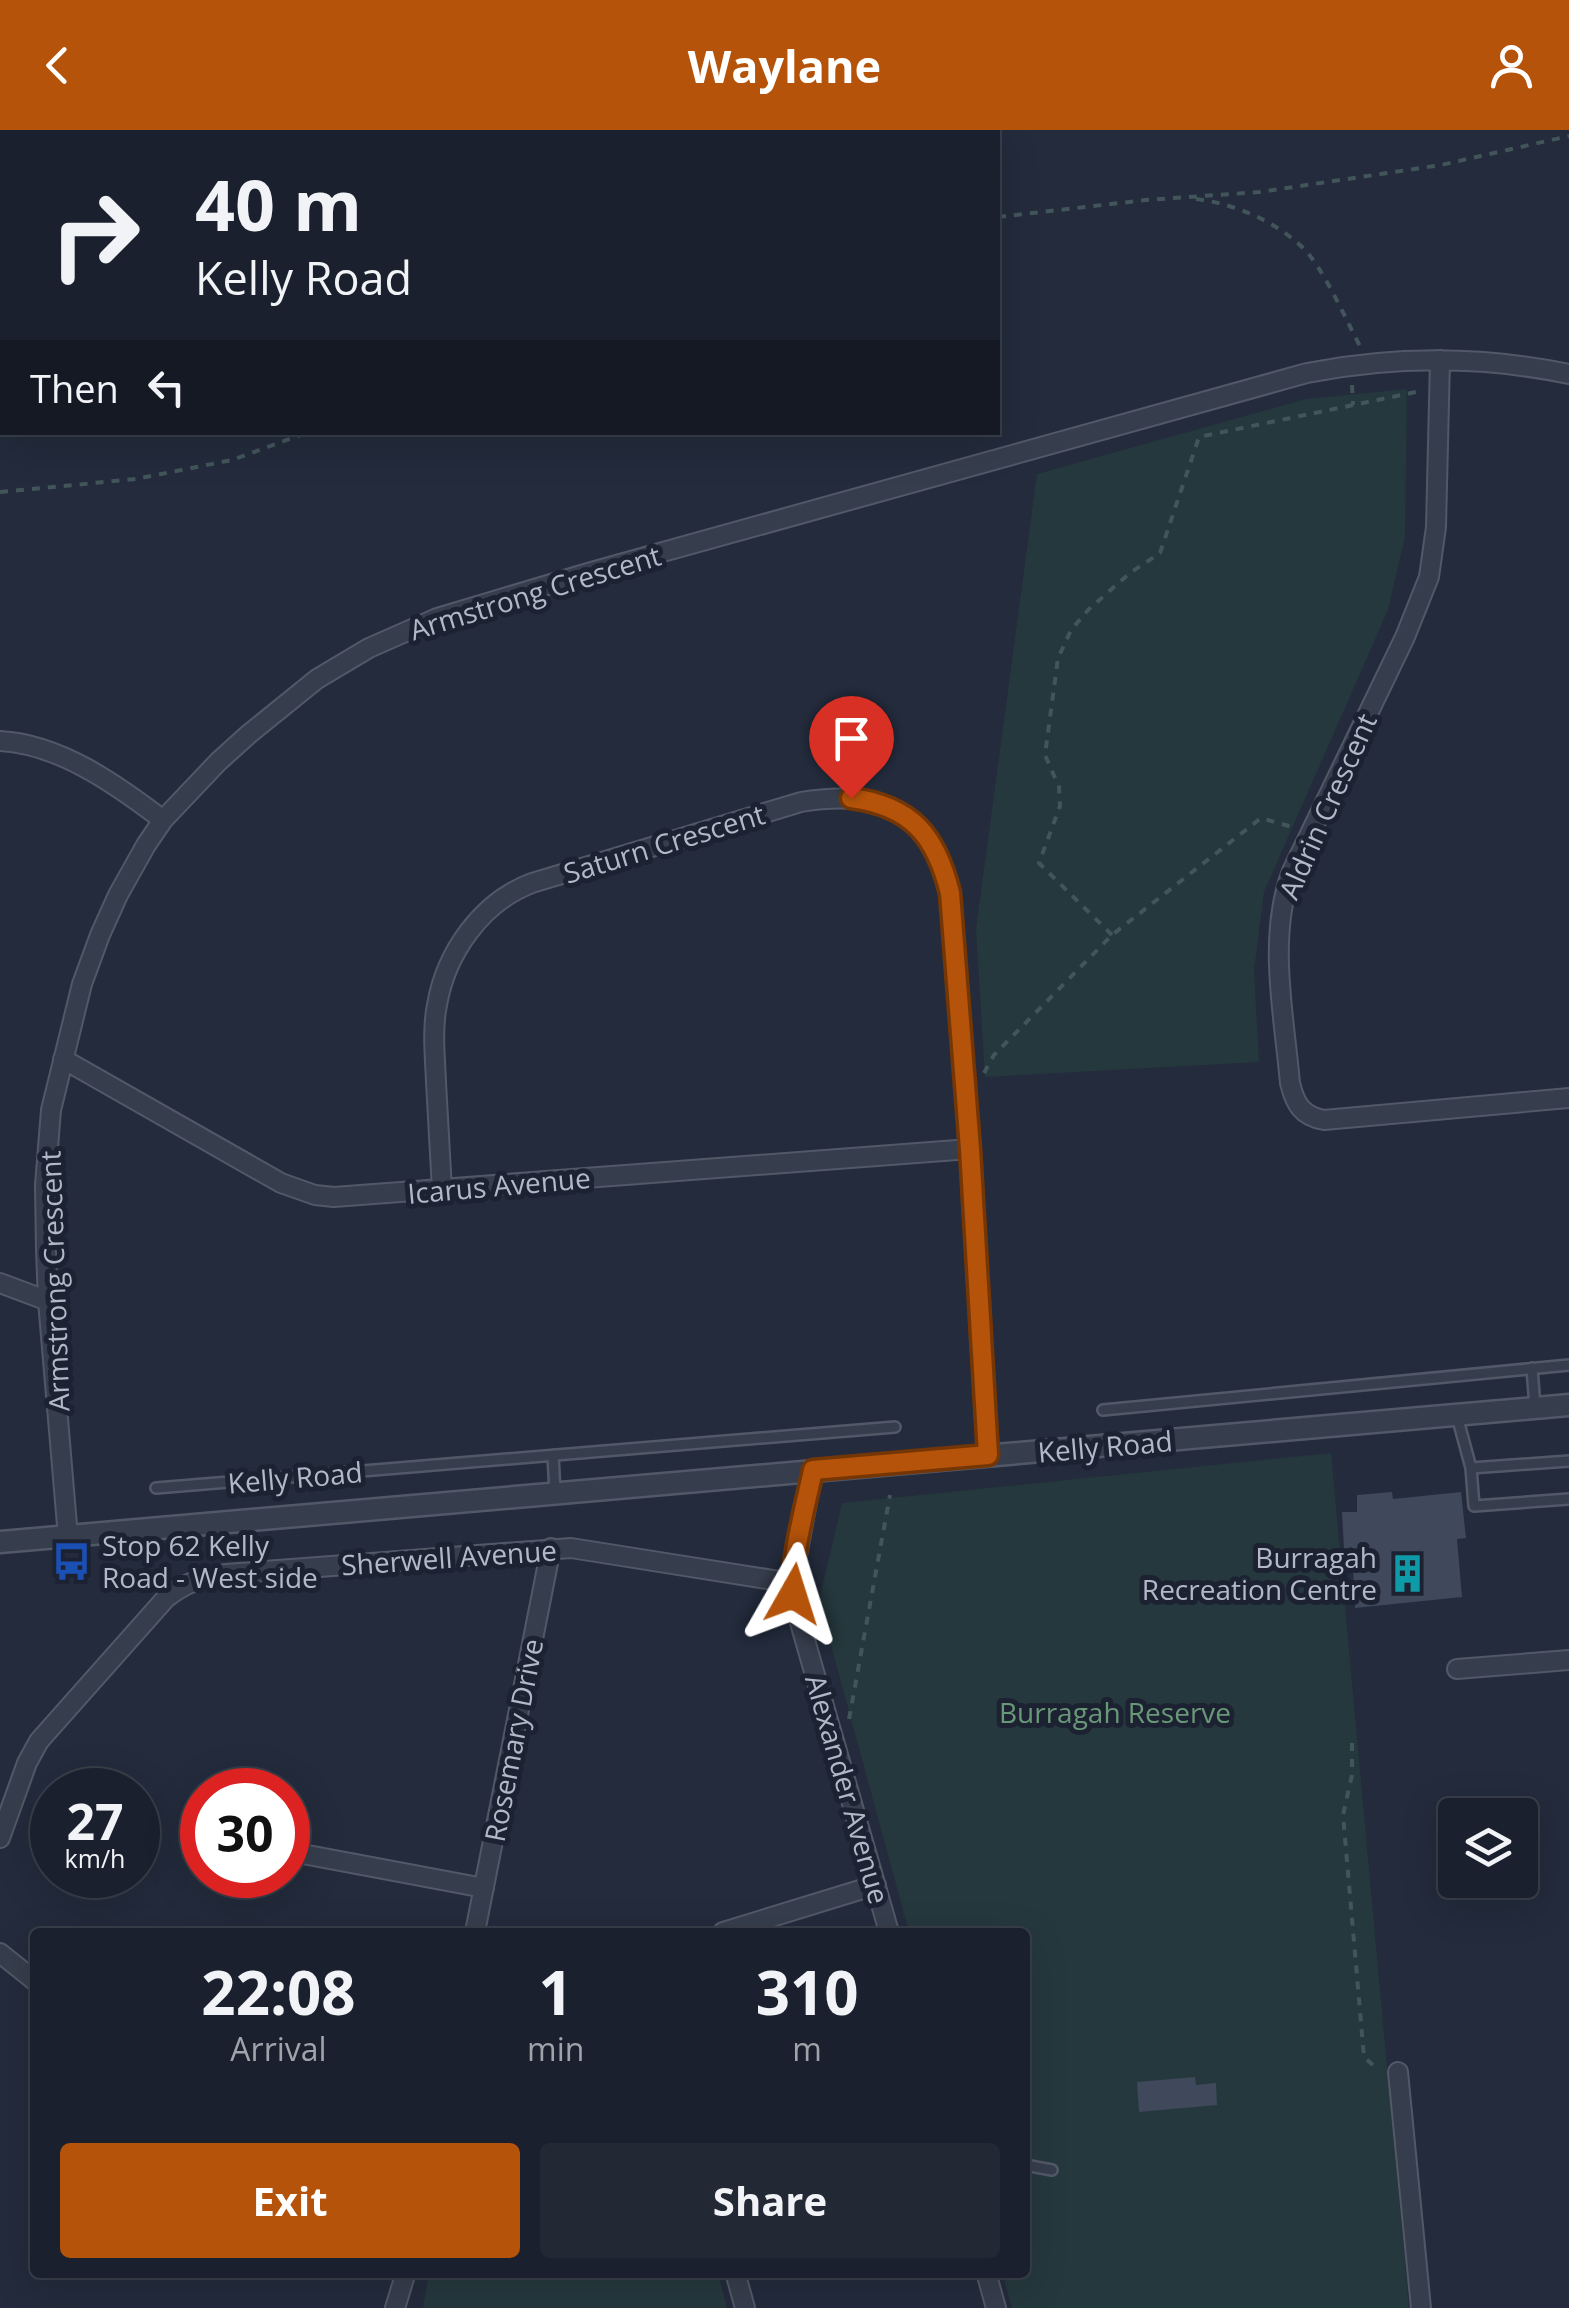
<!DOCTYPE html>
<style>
body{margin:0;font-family:"Open Sans",sans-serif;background:#232835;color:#f1f3f6;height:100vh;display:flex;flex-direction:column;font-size:38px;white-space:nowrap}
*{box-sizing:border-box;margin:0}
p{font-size:32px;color:#9fa3aa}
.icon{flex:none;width:55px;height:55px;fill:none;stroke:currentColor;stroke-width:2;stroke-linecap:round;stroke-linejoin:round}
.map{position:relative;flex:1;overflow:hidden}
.sheet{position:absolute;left:30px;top:1798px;width:1000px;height:350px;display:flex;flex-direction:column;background:#1a202d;border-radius:10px;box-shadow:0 10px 40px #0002,0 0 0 2px #383e49}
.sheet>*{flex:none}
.hud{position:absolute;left:0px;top:0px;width:1000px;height:305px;box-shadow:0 10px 40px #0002,0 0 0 2px #383e49;background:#1a202d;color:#f1f3f6;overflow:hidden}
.buttons{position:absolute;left:1438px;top:1668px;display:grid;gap:20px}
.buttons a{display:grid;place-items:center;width:100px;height:100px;border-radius:10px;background:#1a202d;box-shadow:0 10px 40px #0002,0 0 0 2px #383e49;font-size:50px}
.speed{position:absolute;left:30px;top:1638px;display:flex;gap:20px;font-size:50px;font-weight:700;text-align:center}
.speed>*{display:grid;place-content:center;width:130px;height:130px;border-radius:50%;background:#1a202d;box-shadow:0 10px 40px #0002,0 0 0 2px #383e49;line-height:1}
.speed small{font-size:25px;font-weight:400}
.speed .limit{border:15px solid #d22;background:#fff;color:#111}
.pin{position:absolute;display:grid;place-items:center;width:85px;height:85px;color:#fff;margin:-102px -42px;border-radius:50% 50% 50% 0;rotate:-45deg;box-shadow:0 0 10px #0007}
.pin .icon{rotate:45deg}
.me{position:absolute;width:110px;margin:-55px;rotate:6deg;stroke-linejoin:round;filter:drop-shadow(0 0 8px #0008)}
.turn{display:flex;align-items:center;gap:35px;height:210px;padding:0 30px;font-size:45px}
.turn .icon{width:130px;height:130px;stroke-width:2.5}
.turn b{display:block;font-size:70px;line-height:85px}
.then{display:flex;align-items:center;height:95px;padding:0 30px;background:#0003;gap:20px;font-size:38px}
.eta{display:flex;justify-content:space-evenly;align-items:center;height:170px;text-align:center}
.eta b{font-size:60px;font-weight:700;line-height:70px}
.action{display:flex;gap:20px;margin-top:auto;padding:20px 30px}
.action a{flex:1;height:115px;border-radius:10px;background:#b45309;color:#fff;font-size:40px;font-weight:700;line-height:115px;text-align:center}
.action a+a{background:#232835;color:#f1f3f6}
header{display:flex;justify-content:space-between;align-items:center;height:130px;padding:0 30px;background:#b45309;color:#fff;font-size:45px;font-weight:700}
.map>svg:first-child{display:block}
.green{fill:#25383d}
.building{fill:#3f495b}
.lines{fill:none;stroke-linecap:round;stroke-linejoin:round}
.service-casing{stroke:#525867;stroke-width:14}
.minor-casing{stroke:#525867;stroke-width:22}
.tertiary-casing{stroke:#525867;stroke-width:25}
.primary-casing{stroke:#404655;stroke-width:32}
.path{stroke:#42555a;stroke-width:4;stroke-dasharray:8 8;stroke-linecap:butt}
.service{stroke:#363d4c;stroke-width:9}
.minor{stroke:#363d4c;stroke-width:18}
.tertiary{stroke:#363d4c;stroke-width:20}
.primary{stroke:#545c6c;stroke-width:28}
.route-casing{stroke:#753606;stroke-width:25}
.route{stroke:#b45309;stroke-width:18}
.labels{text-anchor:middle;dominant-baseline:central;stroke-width:10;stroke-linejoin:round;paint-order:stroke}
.street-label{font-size:28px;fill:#b2b8c7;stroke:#1c2231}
.poi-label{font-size:28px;fill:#b2b8c7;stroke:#1c2231;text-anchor:start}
.park-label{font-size:28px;fill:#699878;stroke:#1c2231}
</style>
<header><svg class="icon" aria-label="back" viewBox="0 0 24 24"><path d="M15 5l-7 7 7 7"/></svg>Waylane<svg class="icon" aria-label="person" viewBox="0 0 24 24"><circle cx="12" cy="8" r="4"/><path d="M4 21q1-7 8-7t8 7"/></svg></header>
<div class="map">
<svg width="1569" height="2178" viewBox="0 0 1569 2178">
<rect width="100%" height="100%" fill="#232b3c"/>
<path class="green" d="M 1407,259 L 1405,407 L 1388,480 L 1264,762 L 1254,840 L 1259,932 L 985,947 L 976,799 L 1037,344 L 1306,269 Z
M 1331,1323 L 1409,2178 L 1012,2178 L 1002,2143 L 1025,2142 L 1025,1802 L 909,1802 L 819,1471 L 842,1373 Z
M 429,2143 L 718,2143 L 727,2178 L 423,2178 Z"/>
<path class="building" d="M 1392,1362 L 1393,1369 L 1461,1362 L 1466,1408 L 1457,1409 L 1462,1467 L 1355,1478 L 1352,1417 L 1344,1419 L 1342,1382 L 1357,1382 L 1357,1365 Z
M 1195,1947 L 1196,1955 L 1216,1953 L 1217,1975 L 1139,1982 L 1137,1952 Z"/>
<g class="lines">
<defs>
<path id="service" d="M 1532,1238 L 1535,1277
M 1103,1280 L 1569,1235
M 1457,1286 L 1471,1338 L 1474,1376 L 1569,1369
M 553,1325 L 555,1362
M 1471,1338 L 1569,1331
M 156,1358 L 895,1297
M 1025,2035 L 1052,2040"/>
<path id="minor" d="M 1440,230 L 1436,397 L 1429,447 L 1405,507 L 1292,741 C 1267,807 1284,884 1290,953 C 1295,974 1302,986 1324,990 L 1569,968
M 0,611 C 60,614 117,655 163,690
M 63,929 L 281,1053 L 315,1065 L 334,1067 L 970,1019
M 442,1060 C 440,1024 438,988 436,952 C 435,926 432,900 437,875 C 446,822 482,772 532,753 L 801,672 C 882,659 929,680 950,763 L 970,1019 L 988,1325
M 0,1153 L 48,1171
M 813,1340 L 792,1453 L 794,1472 L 889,1802
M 68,1407 L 48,1171 L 46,1120 L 45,1055 L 51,980 L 82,854 L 100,805 L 118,765 L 146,715 L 163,690 L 218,632 L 249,604 L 317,549 L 369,518 L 437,488 L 591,442 L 1307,243 C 1394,226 1482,226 1569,244
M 1457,1539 L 1569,1530
M 0,1708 L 27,1633 L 39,1611 L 166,1468 C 185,1453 202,1447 226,1444 L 571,1418 L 792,1453
M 292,1722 L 484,1758
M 475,1802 L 551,1418
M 723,1802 L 876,1755
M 0,1823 L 35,1851
M 1398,1942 L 1421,2178
M 735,2142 L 745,2178
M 986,2142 L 996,2178
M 395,2178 L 406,2142"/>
<path id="tertiary" d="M 0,1412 L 1569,1275"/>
<path id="primary" d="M 589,2 L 601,0
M 842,2 L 852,0
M 0,174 L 2,173
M 0,226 L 2,226"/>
</defs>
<use href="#service" class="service-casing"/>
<use href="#minor" class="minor-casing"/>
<use href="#tertiary" class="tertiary-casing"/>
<use href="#primary" class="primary-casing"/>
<path class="path" d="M 276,2 L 284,0
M 1196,69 C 1235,74 1273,90 1302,117 C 1322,135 1347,192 1361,218
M 0,83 L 2,82
M 998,87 L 1146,70 L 1260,62 L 1441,35 L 1569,6
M 1352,255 L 1353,275
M 0,362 L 136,349 L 232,330 L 309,302
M 1112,805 L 1039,733 L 1060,676 L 1059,657 L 1045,625 L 1058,528 L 1071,500 L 1089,479 L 1130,443 L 1160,423 L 1199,307 L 1416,262
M 984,943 L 994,925 L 1112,805 L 1261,688 L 1292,697
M 849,1589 L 890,1365
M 1352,1613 L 1352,1645 L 1343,1685 L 1364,1927 L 1373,1935"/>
<use href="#service" class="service"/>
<use href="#minor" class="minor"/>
<use href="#tertiary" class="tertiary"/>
<use href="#primary" class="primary"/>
</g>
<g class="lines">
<defs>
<path id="route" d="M 793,1464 C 790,1431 806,1374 813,1340 L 988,1325 L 970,1019 L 950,763 C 936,706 912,676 851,668"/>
</defs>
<use href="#route" class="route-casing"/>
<use href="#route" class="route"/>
</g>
<defs>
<symbol id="bus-bare" viewBox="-9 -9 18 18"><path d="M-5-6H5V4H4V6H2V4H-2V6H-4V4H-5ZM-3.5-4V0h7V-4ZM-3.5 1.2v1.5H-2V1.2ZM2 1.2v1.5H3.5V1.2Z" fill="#1a4fb4" stroke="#1c2231" stroke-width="2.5" paint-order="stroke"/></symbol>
<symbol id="building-bare" viewBox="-9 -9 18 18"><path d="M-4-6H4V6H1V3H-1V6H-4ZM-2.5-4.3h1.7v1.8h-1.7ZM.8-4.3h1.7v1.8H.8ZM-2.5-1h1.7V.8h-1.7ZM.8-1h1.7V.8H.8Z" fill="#0f9aa8" stroke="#1c2231" stroke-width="2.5" paint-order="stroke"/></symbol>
</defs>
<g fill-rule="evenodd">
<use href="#bus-bare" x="44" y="1404" width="55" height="55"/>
<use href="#building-bare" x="1380" y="1416" width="55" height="55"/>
</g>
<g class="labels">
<g class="street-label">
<text transform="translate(535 462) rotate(-17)">Armstrong Crescent</text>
<text transform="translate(1327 676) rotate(-66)">Aldrin Crescent</text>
<text transform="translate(664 713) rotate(-17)">Saturn Crescent</text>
<text transform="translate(499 1055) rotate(-5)">Icarus Avenue</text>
<text transform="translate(54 1151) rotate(-92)">Armstrong Crescent</text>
<text transform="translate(1105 1316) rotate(-5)">Kelly Road</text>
<text transform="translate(295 1347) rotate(-5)">Kelly Road</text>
<text transform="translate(449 1427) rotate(-4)">Sherwell Avenue</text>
<text transform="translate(513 1610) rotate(-79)">Rosemary Drive</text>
<text transform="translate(848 1659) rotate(74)">Alexander Avenue</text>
</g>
<g class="poi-label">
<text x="102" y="1415">Stop 62 Kelly<tspan x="102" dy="32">Road - West side</tspan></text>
<text x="1377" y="1427" text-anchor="end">Burragah<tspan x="1377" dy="32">Recreation Centre</tspan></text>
</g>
<g class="park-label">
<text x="1115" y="1582">Burragah Reserve</text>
</g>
</g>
</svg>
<div class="buttons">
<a><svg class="icon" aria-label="layers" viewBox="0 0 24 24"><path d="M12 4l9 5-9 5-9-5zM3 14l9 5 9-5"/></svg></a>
</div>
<div class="speed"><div>27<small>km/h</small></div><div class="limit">30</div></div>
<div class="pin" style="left:851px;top:668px;background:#d93025"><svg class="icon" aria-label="arrive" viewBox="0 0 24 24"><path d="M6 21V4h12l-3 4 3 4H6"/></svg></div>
<svg class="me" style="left:793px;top:1464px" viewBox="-20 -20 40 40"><path d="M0-17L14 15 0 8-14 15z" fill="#b45309" stroke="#fff" stroke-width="4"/></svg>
<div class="hud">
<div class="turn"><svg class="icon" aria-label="right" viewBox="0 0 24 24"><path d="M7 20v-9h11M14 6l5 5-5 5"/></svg><div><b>40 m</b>Kelly Road</div></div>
<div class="then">Then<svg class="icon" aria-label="left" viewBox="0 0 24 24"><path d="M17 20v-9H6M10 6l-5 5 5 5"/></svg></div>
</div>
<section class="sheet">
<div class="eta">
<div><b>22:08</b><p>Arrival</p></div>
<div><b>1</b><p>min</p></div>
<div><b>310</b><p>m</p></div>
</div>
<div class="action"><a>Exit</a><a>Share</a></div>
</section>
</div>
